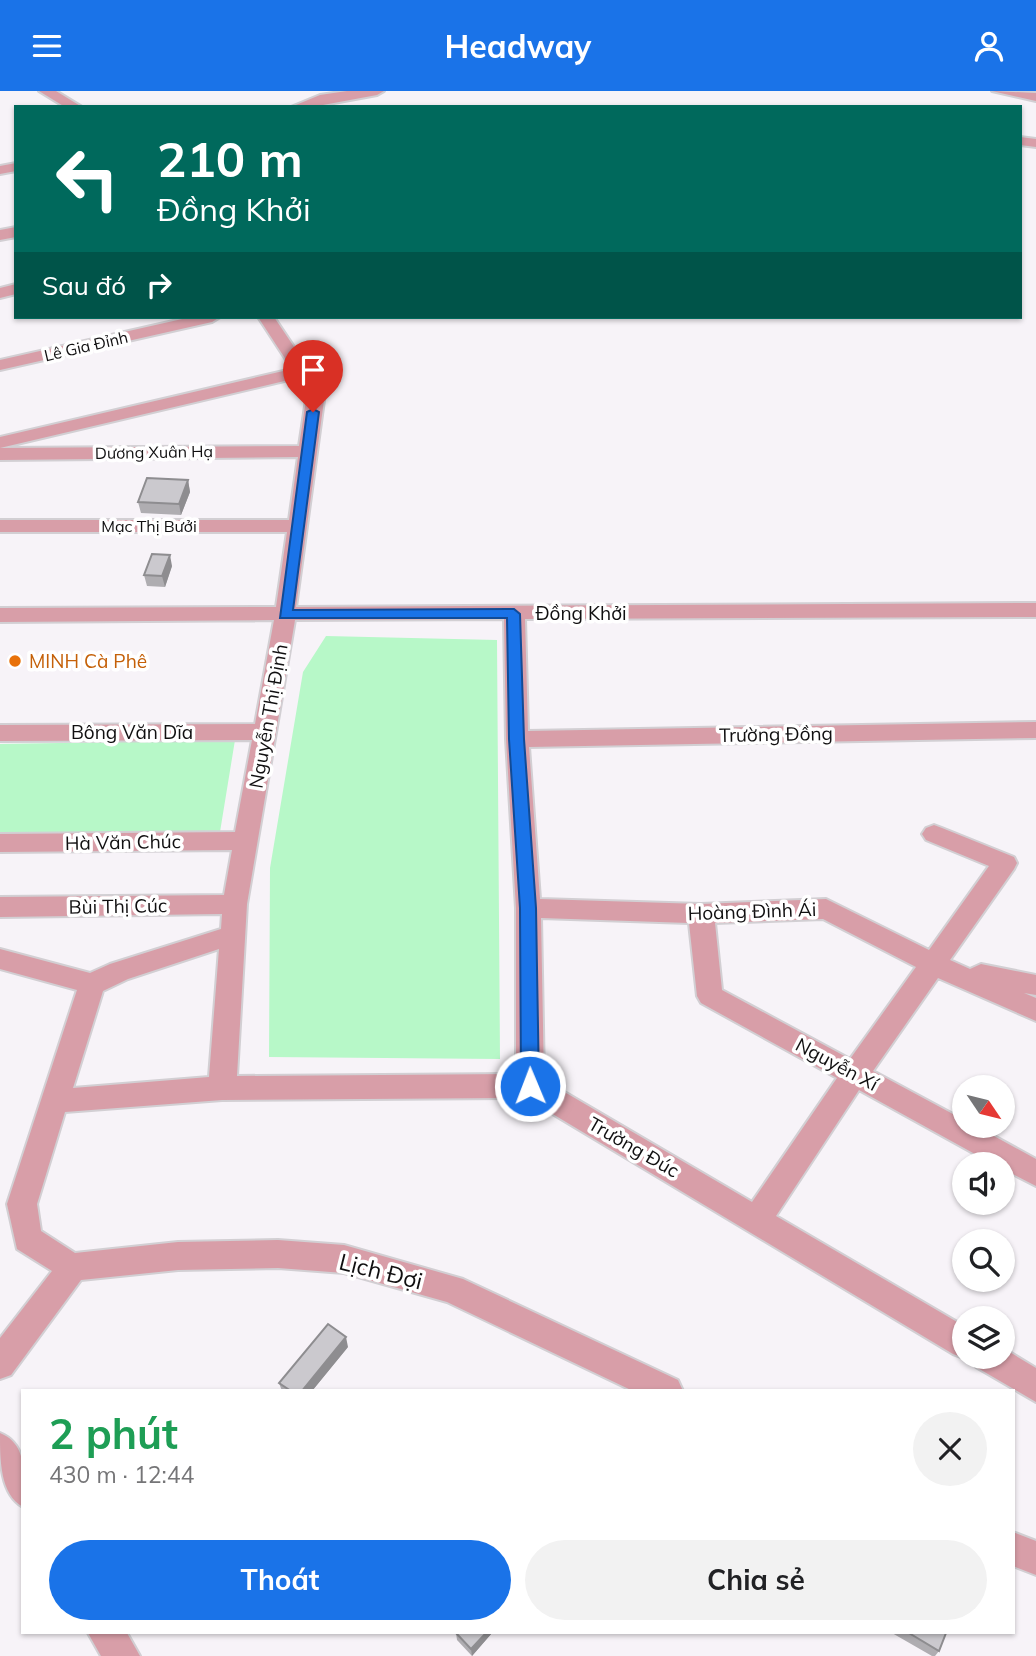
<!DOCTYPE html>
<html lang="vi">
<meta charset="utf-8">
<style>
body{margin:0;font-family:Mulish,sans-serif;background:#f2f2f2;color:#202124;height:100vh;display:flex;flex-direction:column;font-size:26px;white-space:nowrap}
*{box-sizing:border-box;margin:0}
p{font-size:23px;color:#757577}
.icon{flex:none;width:38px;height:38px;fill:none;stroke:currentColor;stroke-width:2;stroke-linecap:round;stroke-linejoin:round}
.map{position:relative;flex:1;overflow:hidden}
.sheet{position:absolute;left:21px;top:1298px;width:994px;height:245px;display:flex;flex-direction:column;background:#fff;border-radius:0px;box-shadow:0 2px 5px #0004}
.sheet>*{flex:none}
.guide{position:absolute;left:14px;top:14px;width:1008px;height:214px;border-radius:0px;box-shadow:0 2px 5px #0004;background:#00695c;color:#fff;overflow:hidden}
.needle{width:46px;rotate:125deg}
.fabs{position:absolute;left:952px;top:984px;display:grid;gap:14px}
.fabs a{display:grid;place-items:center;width:63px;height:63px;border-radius:50%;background:#fff;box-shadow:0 2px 5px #0004;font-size:35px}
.pin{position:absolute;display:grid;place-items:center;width:60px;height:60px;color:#fff;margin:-72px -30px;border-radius:50% 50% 50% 0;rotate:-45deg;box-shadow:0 0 7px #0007}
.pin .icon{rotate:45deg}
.me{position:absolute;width:77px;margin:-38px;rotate:359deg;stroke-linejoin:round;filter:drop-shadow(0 0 5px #0008)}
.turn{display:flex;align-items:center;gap:24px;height:147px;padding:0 28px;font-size:32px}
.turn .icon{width:91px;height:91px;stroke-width:2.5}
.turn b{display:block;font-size:49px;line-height:60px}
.then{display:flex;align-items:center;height:66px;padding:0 28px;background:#0003;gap:14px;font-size:26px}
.round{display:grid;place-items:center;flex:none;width:74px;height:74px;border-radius:37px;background:#f2f2f2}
.overview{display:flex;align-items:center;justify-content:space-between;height:119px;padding:0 28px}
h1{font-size:42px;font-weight:700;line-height:52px;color:#1e9e55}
.button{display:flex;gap:14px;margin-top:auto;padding:14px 28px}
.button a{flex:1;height:80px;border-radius:42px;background:#1a73e8;color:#fff;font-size:28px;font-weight:700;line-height:80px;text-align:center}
.button a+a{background:#f2f2f2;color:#202124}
header{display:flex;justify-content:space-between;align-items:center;height:91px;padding:0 28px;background:#1a73e8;color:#fff;font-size:32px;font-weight:700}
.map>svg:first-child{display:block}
.green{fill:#b7f8c8}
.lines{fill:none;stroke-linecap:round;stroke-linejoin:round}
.minor-casing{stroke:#d2cfd3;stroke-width:4}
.minor{fill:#d89ea8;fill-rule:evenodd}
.wall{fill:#afadb1}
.shaded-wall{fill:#8e8d90}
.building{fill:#cbc9ce;stroke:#8e8d90;stroke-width:2}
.route{fill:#1a73e8;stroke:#114b97;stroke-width:2}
.food-dot{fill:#e8710a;stroke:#fff;stroke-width:2.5}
.labels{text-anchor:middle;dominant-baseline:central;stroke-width:7;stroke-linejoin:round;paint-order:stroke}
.far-street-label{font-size:16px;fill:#100f10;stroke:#fff}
.street-label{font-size:19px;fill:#100f10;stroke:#fff}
.food-label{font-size:19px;fill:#c56008;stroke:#fff;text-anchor:start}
.near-street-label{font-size:23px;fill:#100f10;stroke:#fff}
</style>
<header><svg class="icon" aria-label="menu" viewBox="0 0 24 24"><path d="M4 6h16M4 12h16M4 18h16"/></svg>Headway<svg class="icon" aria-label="person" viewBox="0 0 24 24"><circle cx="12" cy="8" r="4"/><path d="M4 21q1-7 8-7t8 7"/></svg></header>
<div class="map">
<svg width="1036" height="1565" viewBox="0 0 1036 1565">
<rect width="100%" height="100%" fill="#f7f3f8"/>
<path class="green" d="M 326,545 L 497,549 L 500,968 L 269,966 L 270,777 L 303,581 Z
M 235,649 L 220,741 L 0,745 L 0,653 Z"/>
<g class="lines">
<defs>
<path id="minor" d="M 39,0 L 56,0 L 82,16 L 65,16 Z
M 347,0 L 384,0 L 377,4 L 312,16 L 291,16 L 320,4 Z
M 992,0 L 1036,2 L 1036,10 Z
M 1020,46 L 1036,48 L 1036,56 L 1020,54 Z
M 16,72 L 16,80 L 0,83 L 0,75 Z
M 16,136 L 16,146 L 0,149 L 0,139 Z
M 16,193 L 16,203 L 0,207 L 0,197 Z
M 191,226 L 220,226 L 212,231 L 0,279 L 0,269 Z
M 258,226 L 274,226 L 325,302 L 296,516 L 1036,512 L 1036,526 L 525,528 L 528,640 L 1036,631 L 1036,647 L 529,656 L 540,808 L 701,813 L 826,808 L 929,859 L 989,775 L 926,749 L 922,743 L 926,737 L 934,734 L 942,737 L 1014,766 L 1017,772 L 1014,778 L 950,869 L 970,878 L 981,873 L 1036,884 L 1036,904 L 1024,902 L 1036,907 L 1036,930 L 938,887 L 873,980 L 964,1029 L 964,1034 L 974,1034 L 1036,1068 L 1036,1095 L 1003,1078 L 1003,1073 L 993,1073 L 859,999 L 776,1125 L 964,1235 L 964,1265 L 968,1265 L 964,1267 L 953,1263 L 526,1007 L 222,1009 L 65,1021 L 37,1113 L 41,1140 L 75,1162 L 178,1151 L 278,1149 L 344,1154 L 463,1188 L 678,1289 L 683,1300 L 633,1300 L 447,1211 L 344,1182 L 278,1177 L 178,1179 L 81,1189 L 11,1284 L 0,1288 L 0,1247 L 52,1180 L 17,1158 L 7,1113 L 77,899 L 0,878 L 0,858 L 90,882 L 110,873 L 221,838 L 222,823 L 0,826 L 0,806 L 224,804 L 232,759 L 0,761 L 0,743 L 235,741 L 252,649 L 0,650 L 0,634 L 255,633 L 274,529 L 0,531 L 0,517 L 276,516 L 287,441 L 0,441 L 0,429 L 289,429 L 298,366 L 0,369 L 0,346 L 292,278 ZM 297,287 L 307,302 L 299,355 L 0,357 ZM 504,528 L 506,648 L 516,817 L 516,983 L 237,985 L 247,813 L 295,529 ZM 541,827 L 689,832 L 697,905 L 701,912 L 837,987 L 752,1111 L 544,989 ZM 823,828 L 916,876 L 850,968 L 722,899 L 715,832 ZM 219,858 L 209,986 L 73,997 L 103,900 L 128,888 Z
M 1003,1257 L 1036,1277 L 1036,1311 L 976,1276 L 971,1265 L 1003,1265 Z
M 0,1342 C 30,1354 23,1388 23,1416 C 0,1403 0,1369 0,1342 Z
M 1013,1441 L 1036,1450 L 1036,1484 L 1013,1475 Z
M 88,1542 L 127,1542 L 140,1565 L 101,1565 Z"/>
</defs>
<use href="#minor" class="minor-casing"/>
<use href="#minor" class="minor"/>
</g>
<path class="wall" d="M 188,389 L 190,401 L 181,424 L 141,422 L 138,411 Z
M 172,475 L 165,496 L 147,495 L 144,484 Z
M 348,1256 L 312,1300 L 282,1300 L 279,1292 Z
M 456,1542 L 492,1542 L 472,1565 L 457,1549 Z
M 892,1542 L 946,1542 L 939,1560 L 935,1565 L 932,1565 Z"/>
<path class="shaded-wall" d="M 188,389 L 190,401 L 181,424 L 179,413 Z
M 170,464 L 172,475 L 165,496 L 162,485 Z
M 346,1246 L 348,1256 L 312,1300 L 302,1300 Z
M 486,1542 L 492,1542 L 472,1565 L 471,1558 Z"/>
<path class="building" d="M 147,387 L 188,389 L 179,413 L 138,411 Z
M 152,463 L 170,464 L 162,485 L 144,484 Z
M 328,1233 L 346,1246 L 302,1300 L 291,1300 L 279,1292 Z
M 456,1542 L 486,1542 L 471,1558 Z
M 909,1542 L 946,1542 L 939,1560 Z"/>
<path class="route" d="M 313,318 L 319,321 L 293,519 L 514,518 L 520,523 L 524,648 L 536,817 L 539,995 L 530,1002 L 521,995 L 520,817 L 509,648 L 507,527 L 280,527 L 307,321 Z"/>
<circle class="food-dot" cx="15" cy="570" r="7"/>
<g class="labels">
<g class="far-street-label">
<text transform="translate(86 255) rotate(-13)">Lê Gia Đỉnh</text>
<text transform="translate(154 361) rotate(-1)">Dương Xuân Hạ</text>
<text x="149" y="435">Mạc Thị Bưởi</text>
</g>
<g class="street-label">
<text x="581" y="522">Đồng Khởi</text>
<text transform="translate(268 625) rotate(-80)">Nguyễn Thị Định</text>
<text x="132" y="641">Bông Văn Dĩa</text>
<text transform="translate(776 643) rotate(-1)">Trường Đồng</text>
<text transform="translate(123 751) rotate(-1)">Hà Văn Chúc</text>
<text transform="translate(118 815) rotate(-1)">Bùi Thị Cúc</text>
<text transform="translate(752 820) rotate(-2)">Hoàng Đình Ái</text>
<text transform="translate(837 973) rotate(28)">Nguyễn Xí</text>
<text transform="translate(634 1056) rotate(30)">Trường Đúc</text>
</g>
<g class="food-label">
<text x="29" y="570">MINH Cà Phê</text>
</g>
<g class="near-street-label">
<text transform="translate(381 1180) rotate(14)">Lịch Đợi</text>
</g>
</g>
</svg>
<div class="fabs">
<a><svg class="needle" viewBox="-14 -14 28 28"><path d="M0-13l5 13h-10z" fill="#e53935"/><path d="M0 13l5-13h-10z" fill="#757577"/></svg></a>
<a><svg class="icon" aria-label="sound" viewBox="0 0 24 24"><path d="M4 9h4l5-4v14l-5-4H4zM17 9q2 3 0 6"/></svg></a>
<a><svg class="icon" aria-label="search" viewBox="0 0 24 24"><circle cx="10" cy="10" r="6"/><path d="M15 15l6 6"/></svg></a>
<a><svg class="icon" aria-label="layers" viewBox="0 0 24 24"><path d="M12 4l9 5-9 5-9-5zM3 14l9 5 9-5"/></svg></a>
</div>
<div class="pin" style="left:313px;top:321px;background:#d93025"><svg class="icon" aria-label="arrive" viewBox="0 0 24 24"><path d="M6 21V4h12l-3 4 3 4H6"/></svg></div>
<svg class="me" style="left:530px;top:995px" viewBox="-20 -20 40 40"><circle r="17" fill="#1a73e8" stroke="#fff" stroke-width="3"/><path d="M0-11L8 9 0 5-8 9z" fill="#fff"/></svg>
<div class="guide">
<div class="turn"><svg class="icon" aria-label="left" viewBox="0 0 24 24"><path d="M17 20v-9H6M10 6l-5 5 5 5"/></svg><div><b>210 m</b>Đồng Khởi</div></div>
<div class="then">Sau đó<svg class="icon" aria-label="right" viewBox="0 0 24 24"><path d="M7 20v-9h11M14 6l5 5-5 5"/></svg></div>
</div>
<section class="sheet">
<div class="overview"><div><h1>2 phút</h1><p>430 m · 12:44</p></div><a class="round"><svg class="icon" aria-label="close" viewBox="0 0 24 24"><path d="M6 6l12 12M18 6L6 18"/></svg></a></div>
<div class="button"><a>Thoát</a><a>Chia sẻ</a></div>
</section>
</div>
